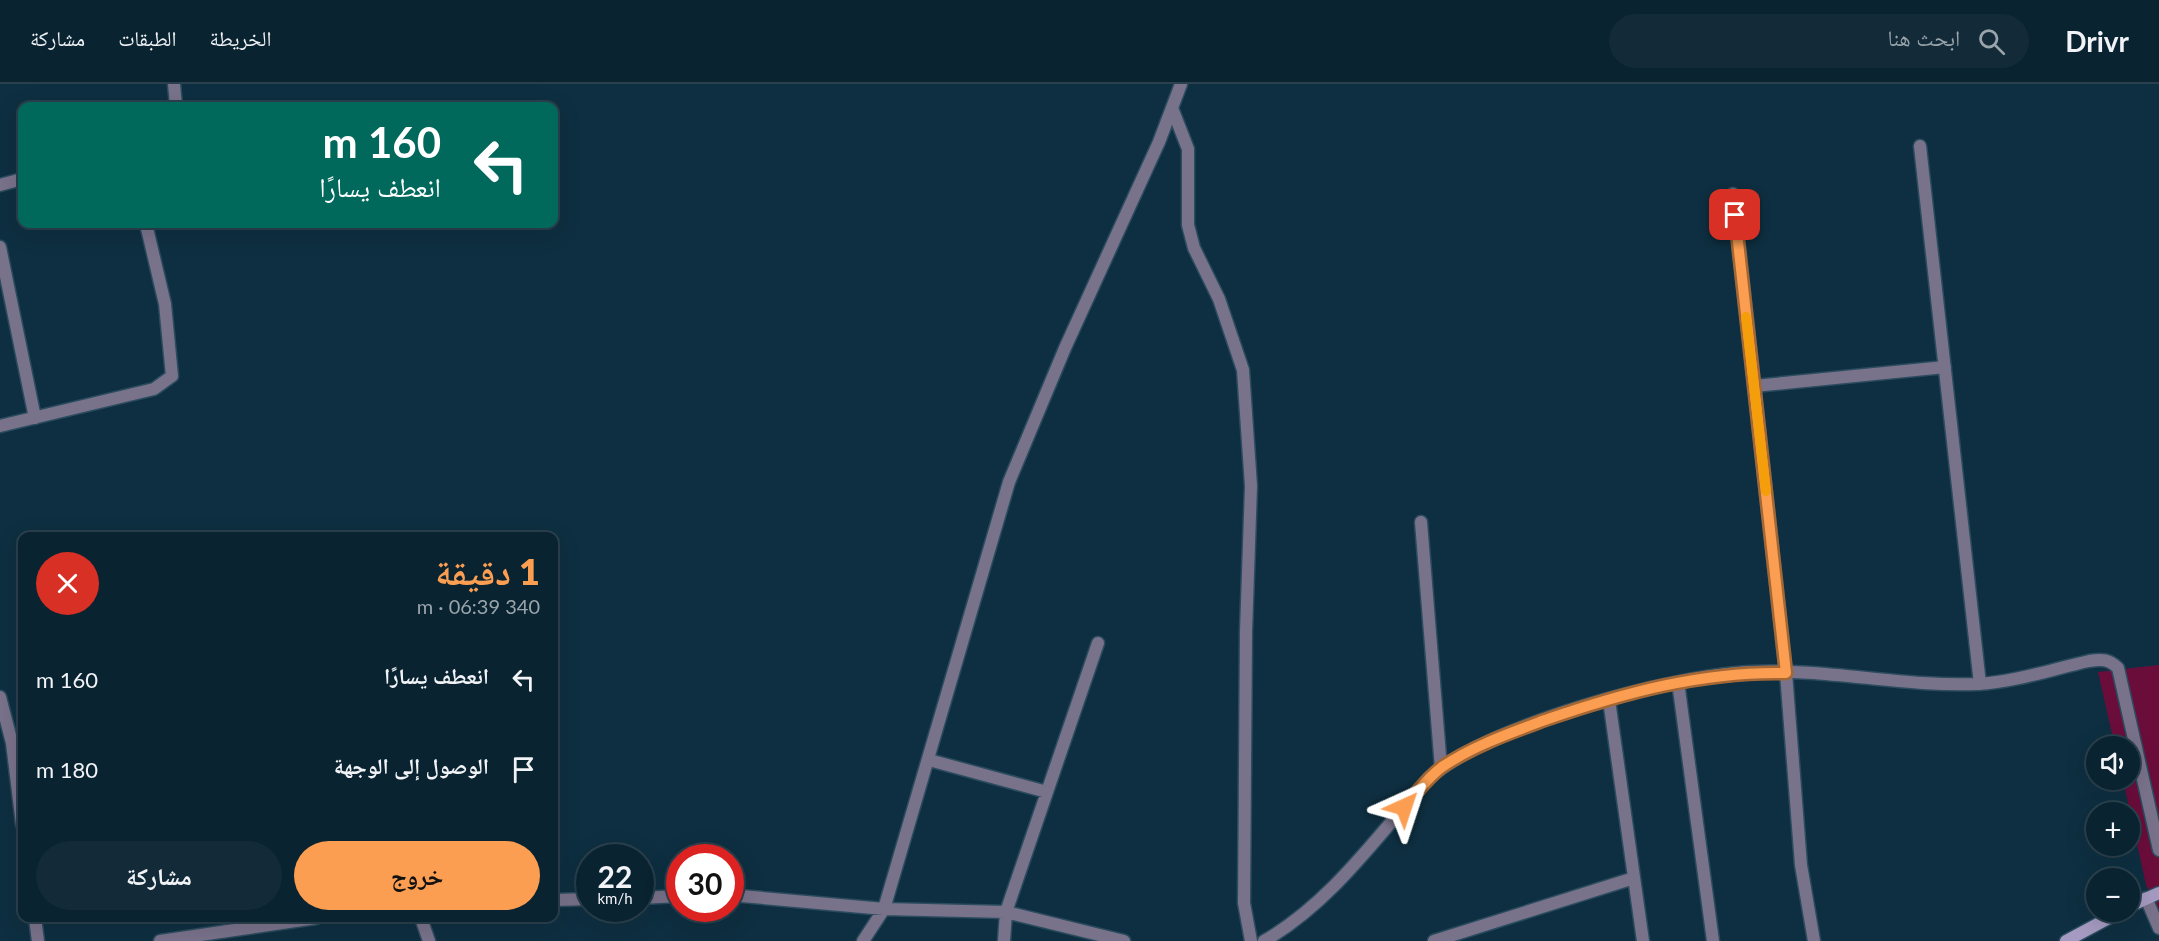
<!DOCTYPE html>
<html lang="ar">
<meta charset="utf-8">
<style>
body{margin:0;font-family:Lato,"Noto Naskh Arabic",sans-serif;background:#132b39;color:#f1f3f6;direction:rtl;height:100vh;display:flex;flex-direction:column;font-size:22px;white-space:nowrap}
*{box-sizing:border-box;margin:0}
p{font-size:20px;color:#99a4ab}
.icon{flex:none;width:33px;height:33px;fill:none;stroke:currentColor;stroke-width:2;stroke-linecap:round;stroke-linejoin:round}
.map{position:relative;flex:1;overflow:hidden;direction:ltr}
.sheet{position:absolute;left:18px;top:448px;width:540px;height:390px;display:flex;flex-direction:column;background:#0a2331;border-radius:12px;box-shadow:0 6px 24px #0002,0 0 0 2px #2a404d;direction:rtl}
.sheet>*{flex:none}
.banner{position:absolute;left:18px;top:18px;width:540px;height:126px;border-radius:12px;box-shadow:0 6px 24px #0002,0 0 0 2px #2a404d;direction:rtl;background:#00695c;color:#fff;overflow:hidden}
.fabs{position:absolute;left:2086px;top:652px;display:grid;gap:12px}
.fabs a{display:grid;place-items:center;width:54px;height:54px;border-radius:50%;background:#0a2331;box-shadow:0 6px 24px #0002,0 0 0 2px #2a404d;font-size:30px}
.speed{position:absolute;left:576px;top:760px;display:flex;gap:12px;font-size:30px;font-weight:700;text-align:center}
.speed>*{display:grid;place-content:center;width:78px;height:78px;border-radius:50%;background:#0a2331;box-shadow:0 6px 24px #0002,0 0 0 2px #2a404d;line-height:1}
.speed small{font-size:15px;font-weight:400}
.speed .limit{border:9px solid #d22;background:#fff;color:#111}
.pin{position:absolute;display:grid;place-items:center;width:51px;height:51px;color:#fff;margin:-26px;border-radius:12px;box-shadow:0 3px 9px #0006}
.me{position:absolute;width:66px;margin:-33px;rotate:42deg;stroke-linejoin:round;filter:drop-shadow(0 0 4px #0008)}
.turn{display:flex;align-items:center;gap:21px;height:126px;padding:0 18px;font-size:27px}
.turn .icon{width:78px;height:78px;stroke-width:2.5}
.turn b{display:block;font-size:42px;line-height:51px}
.round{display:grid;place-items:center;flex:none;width:63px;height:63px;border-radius:32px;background:#132b39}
.headline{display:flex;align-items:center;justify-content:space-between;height:102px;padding:0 18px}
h1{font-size:36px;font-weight:800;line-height:45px;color:#fb9e52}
.cta{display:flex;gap:12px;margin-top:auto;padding:12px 18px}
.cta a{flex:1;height:69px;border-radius:36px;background:#fb9e52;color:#111;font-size:24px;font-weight:800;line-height:69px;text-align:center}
.cta a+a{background:#132b39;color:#f1f3f6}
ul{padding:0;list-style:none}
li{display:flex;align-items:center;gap:18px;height:90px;padding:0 18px}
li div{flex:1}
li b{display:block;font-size:22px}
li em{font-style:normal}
header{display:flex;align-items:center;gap:36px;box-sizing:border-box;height:84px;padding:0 30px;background:#0a2331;border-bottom:2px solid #2a404d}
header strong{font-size:28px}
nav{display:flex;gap:33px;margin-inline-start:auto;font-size:21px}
.search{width:420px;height:54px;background:#132b39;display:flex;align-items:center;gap:15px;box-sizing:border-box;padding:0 21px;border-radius:33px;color:#99a4ab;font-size:22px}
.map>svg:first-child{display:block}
.green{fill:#6b0d3b}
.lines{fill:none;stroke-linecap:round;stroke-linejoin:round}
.street-casing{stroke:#2b4c5e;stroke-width:15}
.secondary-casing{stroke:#2b4c5e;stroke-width:15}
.street{stroke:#79728b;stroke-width:12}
.secondary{stroke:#a59ac1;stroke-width:12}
.route-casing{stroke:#a36735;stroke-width:15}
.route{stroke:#fb9e52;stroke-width:10}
.slow{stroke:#f59e0b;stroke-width:10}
</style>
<header>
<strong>Drivr</strong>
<div class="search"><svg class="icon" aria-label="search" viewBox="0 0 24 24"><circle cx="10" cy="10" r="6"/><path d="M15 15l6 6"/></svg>ابحث هنا</div>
<nav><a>الخريطة</a><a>الطبقات</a><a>مشاركة</a></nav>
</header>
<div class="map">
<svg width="2159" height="857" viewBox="0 0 2159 857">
<rect width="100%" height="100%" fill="#0e2f41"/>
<path class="green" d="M 2159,581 L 2159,829 L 2146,801 L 2123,696 L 2130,696 L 2130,663 L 2115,663 L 2098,588 Z"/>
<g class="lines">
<defs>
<path id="street" d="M 174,0 L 176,22
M 1172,24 L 1188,65 L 1188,141 L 1194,164 L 1219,215 L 1243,286 L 1251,402 L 1246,548 L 1244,819 L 1251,857
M 1920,62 L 1980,600
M 0,101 L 22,95
M 1733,110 L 1786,589 L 1801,781 L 1814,857
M 0,163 L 35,334
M 1754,302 L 1945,283
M 0,342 L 154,305 L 172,292 L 165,220 L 146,140
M 1421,438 L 1441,684
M 1678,598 L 1713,857
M 0,613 L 12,659 L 22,740
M 1609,616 L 1643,857
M 929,676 L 1047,708
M 730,811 L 884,825 L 1006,828 L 1124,857
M 640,814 L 680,812
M 2146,814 L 2159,844
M 554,816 L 590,815
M 35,834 L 38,857
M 421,834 L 429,857
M 160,857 L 316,834
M 863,857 L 884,825 L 1009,398 L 1065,264 L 1159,58 L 1181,0
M 1004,857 L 1006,828 L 1098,559
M 1264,857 C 1331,819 1379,750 1429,694 C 1488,641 1670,592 1750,588 C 1826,584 1902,603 1978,600 C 2015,598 2053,585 2089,577 C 2102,575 2109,575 2118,584 L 2159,766
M 1434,857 L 1634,794"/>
<path id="secondary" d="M 2130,822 L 2159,809
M 2066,857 L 2120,828"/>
</defs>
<use href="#street" class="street-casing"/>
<use href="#secondary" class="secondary-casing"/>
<use href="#street" class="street"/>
<use href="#secondary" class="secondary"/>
</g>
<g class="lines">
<defs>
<path id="route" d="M 1404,723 C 1416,710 1427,694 1442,683 C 1473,662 1510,649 1545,636 C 1623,609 1703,587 1786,589 L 1735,131"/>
</defs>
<use href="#route" class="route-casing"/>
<use href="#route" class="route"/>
<path class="slow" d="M 1746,233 L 1766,407"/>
</g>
</svg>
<div class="fabs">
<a><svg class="icon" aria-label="sound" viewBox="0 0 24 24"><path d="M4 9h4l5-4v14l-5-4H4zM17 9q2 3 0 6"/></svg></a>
<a>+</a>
<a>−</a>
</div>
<div class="speed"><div>22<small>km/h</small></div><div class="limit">30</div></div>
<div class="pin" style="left:1735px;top:131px;background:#d93025"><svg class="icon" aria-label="arrive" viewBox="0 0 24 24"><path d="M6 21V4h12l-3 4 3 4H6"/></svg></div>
<svg class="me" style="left:1404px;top:723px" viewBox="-20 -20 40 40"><path d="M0-17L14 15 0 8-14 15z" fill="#fb9e52" stroke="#fff" stroke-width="4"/></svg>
<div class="banner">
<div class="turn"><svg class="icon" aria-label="left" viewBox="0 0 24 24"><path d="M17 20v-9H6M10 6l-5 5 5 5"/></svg><div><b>160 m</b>انعطف يسارًا</div></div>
</div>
<section class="sheet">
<div class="headline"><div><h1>1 دقيقة</h1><p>340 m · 06:39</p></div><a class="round" style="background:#d93025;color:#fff"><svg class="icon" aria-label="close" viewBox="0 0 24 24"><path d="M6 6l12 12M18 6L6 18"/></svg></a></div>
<ul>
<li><svg class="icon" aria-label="left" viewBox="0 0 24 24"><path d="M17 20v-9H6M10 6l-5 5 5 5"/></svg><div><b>انعطف يسارًا</b></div><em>160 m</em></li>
<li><svg class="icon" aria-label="arrive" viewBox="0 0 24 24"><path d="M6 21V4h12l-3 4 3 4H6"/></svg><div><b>الوصول إلى الوجهة</b></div><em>180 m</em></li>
</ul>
<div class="cta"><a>خروج</a><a>مشاركة</a></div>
</section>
</div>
